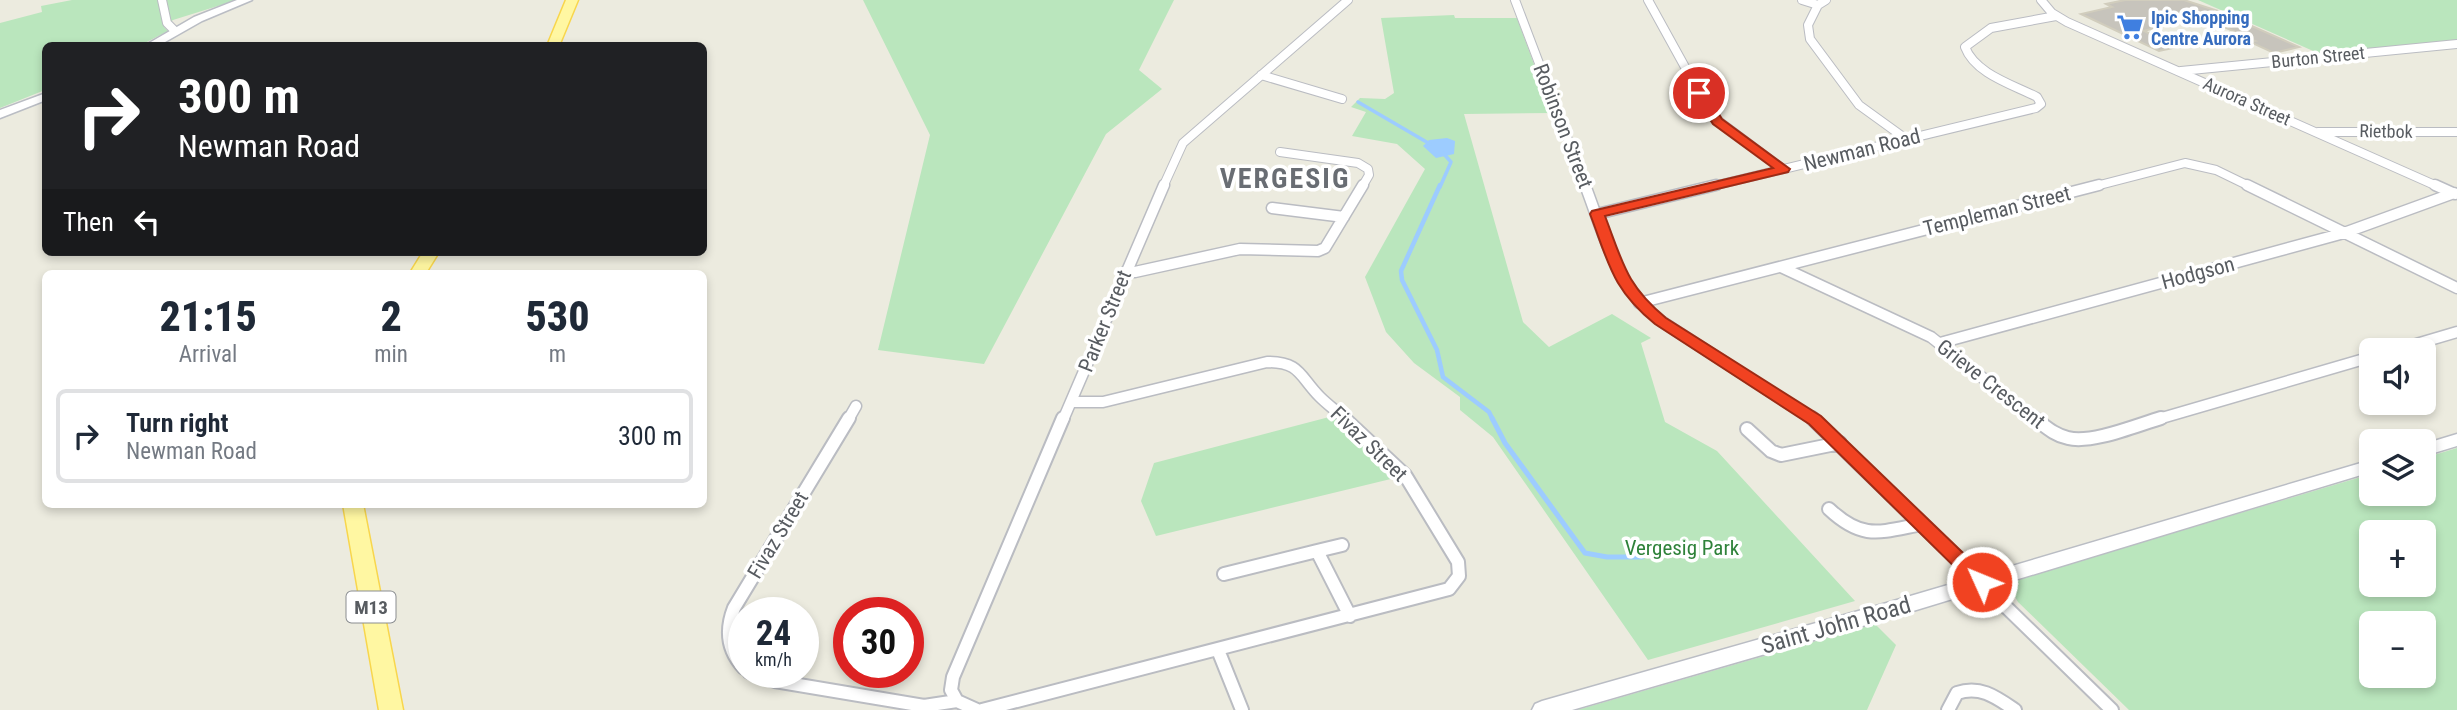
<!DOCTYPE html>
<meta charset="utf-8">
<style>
body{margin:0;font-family:"Roboto Condensed",sans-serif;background:#f2f2f3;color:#1f2937;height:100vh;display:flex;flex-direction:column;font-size:26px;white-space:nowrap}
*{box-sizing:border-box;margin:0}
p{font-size:23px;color:#747a83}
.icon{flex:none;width:38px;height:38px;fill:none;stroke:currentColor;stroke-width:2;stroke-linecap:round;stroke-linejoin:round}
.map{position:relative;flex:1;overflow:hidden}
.side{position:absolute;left:42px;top:270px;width:665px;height:238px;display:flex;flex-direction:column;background:#fff;border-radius:10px;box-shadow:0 4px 10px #0003}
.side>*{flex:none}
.hud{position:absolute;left:42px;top:42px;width:665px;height:214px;border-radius:10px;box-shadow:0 4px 10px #0003;background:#202124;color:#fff;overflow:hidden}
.fabs{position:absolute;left:2359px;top:338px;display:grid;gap:14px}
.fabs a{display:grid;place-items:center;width:77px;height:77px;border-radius:10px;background:#fff;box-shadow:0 4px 10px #0003;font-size:35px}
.speed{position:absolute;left:728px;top:597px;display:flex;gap:14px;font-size:35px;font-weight:700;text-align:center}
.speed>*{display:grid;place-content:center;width:91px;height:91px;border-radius:50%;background:#fff;box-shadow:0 4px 10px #0003;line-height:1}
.speed small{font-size:18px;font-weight:400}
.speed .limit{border:10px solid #d22;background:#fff;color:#111}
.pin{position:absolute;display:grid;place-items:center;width:60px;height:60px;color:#fff;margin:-30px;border:4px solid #fff;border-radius:50%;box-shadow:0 2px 7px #0007}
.me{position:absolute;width:77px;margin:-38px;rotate:314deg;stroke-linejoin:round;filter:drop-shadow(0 0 5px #0008)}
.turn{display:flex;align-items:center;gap:24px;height:147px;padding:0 21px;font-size:32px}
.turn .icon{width:91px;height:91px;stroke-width:2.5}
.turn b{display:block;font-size:49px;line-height:60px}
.then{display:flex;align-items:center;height:66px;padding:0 21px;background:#0003;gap:14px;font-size:26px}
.eta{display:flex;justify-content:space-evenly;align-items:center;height:119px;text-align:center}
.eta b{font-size:42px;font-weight:800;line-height:49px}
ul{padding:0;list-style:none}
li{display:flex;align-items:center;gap:21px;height:94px;margin:0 14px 10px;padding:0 7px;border:4px solid #e0e1e3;border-radius:10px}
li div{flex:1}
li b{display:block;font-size:26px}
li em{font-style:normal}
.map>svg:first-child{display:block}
.green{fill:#bae6bd;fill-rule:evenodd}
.water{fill:#9dccff}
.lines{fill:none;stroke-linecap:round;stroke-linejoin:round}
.stream-far2{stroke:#9dccff;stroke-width:3.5}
.stream-far1{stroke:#9dccff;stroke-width:4.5}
.stream{stroke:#9dccff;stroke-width:5}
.building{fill:#c7c4bc;stroke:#d1cdbd;stroke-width:2}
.street-far2-casing{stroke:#babcc2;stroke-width:10}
.street-far1-casing{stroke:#babcc2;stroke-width:13}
.street-casing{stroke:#babcc2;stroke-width:16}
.secondary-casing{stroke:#babdc4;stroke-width:3}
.primary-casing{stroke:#f8d64d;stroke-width:3}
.street-far2{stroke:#fff;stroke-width:8}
.street-far1{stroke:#fff;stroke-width:10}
.street{stroke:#fff;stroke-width:12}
.secondary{fill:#fff;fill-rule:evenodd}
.primary{fill:#fff7a2;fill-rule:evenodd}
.route{fill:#f14221;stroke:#9d2b15;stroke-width:2}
.labels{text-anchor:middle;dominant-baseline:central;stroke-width:7;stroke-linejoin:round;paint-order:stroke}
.far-shop-label{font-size:18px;font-weight:bold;fill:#366cbe;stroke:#fff;text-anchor:start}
.far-street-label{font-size:18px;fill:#585c61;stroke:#fff}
.shield{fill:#fff;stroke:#8a8d90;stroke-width:2}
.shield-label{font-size:19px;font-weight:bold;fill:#585c61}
.street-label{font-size:21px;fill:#585c61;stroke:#fff}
.park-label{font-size:21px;fill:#2f823a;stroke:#fff}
.near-street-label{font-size:24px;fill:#585c61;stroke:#fff}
.district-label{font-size:28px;font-weight:bold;letter-spacing:2px;fill:#696d73;stroke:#fff}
</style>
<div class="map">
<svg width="2457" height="710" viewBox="0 0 2457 710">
<rect width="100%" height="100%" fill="#ecebdf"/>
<path class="green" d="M 72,0 L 237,0 L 173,20 L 164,27 L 168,31 L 141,45 L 46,46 L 45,90 L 0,108 L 0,23 L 42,12 L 41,6 Z
M 863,0 L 1174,0 L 1139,70 L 1162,89 L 1106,134 L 984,364 L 878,350 L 930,135 Z
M 2198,0 L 2457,0 L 2457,41 L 2320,54 Z
M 1454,15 L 1455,18 L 1517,18 L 1552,113 L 1464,114 L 1523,322 L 1549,347 L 1612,314 L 1651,338 L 1641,343 L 1665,422 L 1717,451 L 1855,601 L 1648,660 L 1493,437 L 1460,410 L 1460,397 L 1414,363 L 1386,332 L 1365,277 L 1425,169 L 1397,144 L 1352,136 L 1366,112 L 1351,107 L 1360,98 L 1385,99 L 1394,93 L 1381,18 Z
M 1333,416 L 1399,477 L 1156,536 L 1141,501 L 1154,463 Z
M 2457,448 L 2457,710 L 2129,710 L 2018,602 L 2012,592 L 2019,584 L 2015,580 L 2371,474 L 2371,494 L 2424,494 L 2424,458 ZM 2371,532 L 2424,532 L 2424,584 L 2371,584 ZM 2371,623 L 2424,623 L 2424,676 L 2371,676 Z
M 1875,624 L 1896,645 L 1867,710 L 1577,710 Z"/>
<path class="water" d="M 1447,138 L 1455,141 L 1454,154 L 1436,158 L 1423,146 L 1429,140 Z"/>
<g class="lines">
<path class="stream-far2" d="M 1358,102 L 1430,144
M 1440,187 L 1451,162 L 1443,153"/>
<path class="stream-far1" d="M 1440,185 L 1401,271 L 1402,280 L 1437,350 L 1443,377 L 1489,412 L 1493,420"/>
<path class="stream" d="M 1492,418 L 1505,443 L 1585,553 L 1607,557 L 1642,557"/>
</g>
<path class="building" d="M 2125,0 L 2184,0 L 2218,11 L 2299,47 L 2274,53 L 2250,42 L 2255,41 L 2198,15 L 2144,31 L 2178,47 L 2159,51 L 2081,14 L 2112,7 L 2106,4 Z"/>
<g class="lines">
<defs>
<path id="street-far2" d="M 162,0 L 167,23 L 175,31
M 1515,0 L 1586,187
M 1648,0 L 1712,116 L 1783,169
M 1802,0 L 1818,5
M 1826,0 L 1818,5 L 1808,25 L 1810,39 L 1859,105 L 1906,139
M 2041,0 L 2052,13 L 2067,22 L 2439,187
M 2181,71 L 2457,44
M 1261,75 L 1342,99
M 2318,132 L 2457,132
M 1280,152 L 1358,163 L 1368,169 L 1369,175 L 1362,187
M 1163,187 L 1183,143 L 1348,0
M 1709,187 L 2036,108 L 2041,104 L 2037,97 C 2014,85 1975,74 1965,47 L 1991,28 L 2056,16
M 2092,187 L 2185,163 L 2216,170 L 2251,187"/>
<path id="street-far1" d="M 1585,185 C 1606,240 1614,283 1661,321 L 1814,420
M 2247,185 L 2457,288
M 2435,185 L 2455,194
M 1272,208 L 1344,217
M 1597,214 L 1716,185
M 1781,267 L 1931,337 L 2036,420
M 1126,271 L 1135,272 L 1240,249 L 1318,251 L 1325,248 L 1363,185
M 1639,303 L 2099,185
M 1940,343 L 2344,233 L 2454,193
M 2396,350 L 2457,332
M 1072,402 L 1103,402 L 1267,362 C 1301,362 1299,376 1320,397 C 1328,405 1338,412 1346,420
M 848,420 L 856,406
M 1063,420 L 1164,185
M 2155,420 L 2371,357"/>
<path id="street" d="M 1812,418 L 2112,710
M 2034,418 C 2045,426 2054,435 2068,438 C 2092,444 2137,425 2161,418
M 1747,429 L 1771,451 L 1781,455 L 1840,443
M 1829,509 C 1863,541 1880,532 1922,524
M 1317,551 L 1342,545
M 1224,574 L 1317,551 L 1350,616
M 1218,650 L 1242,710
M 744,668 C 727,650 725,631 734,608 L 849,418
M 749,672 L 775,681 L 924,706 L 957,701 L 977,710
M 957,701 L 951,690 L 953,677 L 1063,418
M 982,710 L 1449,589 L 1459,576 L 1458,562 L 1405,475 L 1344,418
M 1948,710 L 1957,693 C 1980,685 1996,697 2015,710"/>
<path id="secondary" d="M 237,0 L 252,0 L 202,21 L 158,46 L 144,46 L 194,17 Z
M 46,93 L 46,100 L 0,118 L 0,110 Z
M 2457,434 L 2457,446 L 2424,456 L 2424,444 Z
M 2371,460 L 2371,472 L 1890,618 L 1572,710 L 1532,710 L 1535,704 L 1542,701 L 1890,602 Z"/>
<path id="primary" d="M 566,0 L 578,0 L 559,46 L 547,46 Z
M 423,252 L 439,252 L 426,273 L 410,273 Z
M 343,504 L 363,504 L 403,710 L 379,710 Z"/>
</defs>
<use href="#street-far2" class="street-far2-casing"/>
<use href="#street-far1" class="street-far1-casing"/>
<use href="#street" class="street-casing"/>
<use href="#secondary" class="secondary-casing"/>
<use href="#primary" class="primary-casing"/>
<use href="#street-far2" class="street-far2"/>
<use href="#street-far1" class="street-far1"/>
<use href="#street" class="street"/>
<use href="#secondary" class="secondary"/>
<use href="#primary" class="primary"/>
</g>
<path class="route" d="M 1699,89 L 1704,90 L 1722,119 L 1790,169 L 1788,172 L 1605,216 C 1623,263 1626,285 1666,318 L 1821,416 L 1988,577 L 1991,582 L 1988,587 L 1982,590 L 1975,587 L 1809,424 L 1655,324 C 1612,289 1609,264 1590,214 L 1592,211 L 1773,168 L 1713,124 L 1693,93 Z"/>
<defs>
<symbol id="supermarket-bare" viewBox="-9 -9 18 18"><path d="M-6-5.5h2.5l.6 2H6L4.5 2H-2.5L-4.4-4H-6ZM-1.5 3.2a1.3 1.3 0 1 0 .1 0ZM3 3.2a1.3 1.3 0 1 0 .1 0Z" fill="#3f7fe0" stroke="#fff" stroke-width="2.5" paint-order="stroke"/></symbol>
</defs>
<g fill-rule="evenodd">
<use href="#supermarket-bare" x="2111" y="8" width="38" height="38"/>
</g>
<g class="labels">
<g class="far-shop-label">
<text x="2151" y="17">Ipic Shopping<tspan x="2151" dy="21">Centre Aurora</tspan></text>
</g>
<g class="far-street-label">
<text transform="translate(2318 57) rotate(-6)">Burton Street</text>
<text transform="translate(2247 101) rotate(24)">Aurora Street</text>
<text transform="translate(2386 131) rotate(1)">Rietbok</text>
</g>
<rect class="shield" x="346.5" y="591.5" width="49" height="31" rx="5"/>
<g class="shield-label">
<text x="371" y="607">M13</text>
</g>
<g class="street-label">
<text transform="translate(1563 126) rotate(69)">Robinson Street</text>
<text transform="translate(1862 150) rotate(-14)">Newman Road</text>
<text transform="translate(1997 211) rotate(-14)">Templeman Street</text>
<text transform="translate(2198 273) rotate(-15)">Hodgson</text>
<text transform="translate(1105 321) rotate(-68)">Parker Street</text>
<text transform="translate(1991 384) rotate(38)">Grieve Crescent</text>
<text transform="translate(1369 444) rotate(44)">Fivaz Street</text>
<text transform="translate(778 535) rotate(-59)">Fivaz Street</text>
</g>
<g class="park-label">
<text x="1682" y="548">Vergesig Park</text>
</g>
<g class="near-street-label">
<text transform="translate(1836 625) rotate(-16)">Saint John Road</text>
</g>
<g class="district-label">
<text x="1285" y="178">VERGESIG</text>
</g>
</g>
</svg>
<div class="fabs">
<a><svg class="icon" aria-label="sound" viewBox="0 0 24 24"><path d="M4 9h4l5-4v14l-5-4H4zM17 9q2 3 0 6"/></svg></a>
<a><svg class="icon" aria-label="layers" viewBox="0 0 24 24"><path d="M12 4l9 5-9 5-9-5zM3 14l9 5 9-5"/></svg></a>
<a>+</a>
<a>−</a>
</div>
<div class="speed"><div>24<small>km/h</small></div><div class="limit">30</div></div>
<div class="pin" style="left:1699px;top:93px;background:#d93025"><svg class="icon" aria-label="arrive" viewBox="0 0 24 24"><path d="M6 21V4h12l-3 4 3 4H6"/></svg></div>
<svg class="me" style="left:1982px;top:582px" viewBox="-20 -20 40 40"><circle r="17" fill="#f14221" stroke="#fff" stroke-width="3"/><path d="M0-11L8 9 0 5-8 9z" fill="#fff"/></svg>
<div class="hud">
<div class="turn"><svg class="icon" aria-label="right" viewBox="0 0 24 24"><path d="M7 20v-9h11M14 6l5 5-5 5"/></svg><div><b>300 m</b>Newman Road</div></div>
<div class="then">Then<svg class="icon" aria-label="left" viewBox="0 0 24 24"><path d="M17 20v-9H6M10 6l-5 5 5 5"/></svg></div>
</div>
<section class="side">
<div class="eta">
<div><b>21:15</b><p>Arrival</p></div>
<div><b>2</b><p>min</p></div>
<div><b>530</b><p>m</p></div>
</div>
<ul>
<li><svg class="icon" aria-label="right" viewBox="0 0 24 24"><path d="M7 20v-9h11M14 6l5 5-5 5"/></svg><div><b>Turn right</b><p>Newman Road</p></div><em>300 m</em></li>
</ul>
</section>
</div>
